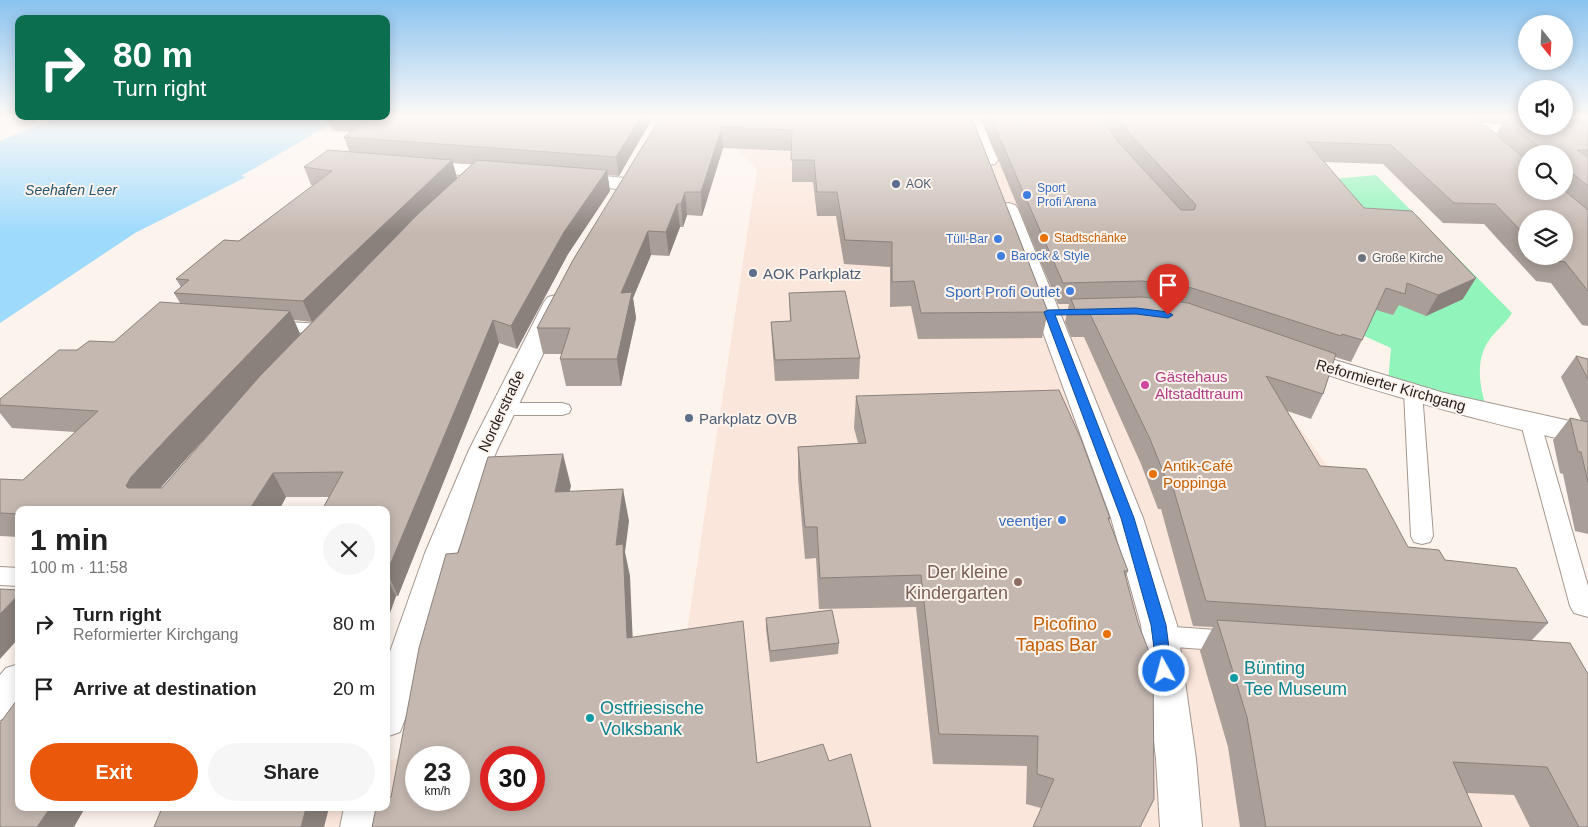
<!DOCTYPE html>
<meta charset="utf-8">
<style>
body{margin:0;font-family:Helvetica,sans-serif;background:#f6f6f6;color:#222;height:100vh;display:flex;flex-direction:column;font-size:19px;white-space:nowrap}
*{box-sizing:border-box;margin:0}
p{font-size:16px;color:#767676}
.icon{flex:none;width:28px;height:28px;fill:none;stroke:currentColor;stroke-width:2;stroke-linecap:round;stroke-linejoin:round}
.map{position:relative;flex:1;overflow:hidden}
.side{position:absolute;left:15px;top:506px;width:375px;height:305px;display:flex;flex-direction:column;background:#fff;border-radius:10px;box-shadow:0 2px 12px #0003}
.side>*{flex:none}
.guide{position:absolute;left:15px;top:15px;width:375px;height:105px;border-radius:10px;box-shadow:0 2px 12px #0003;background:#0b6e4f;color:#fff;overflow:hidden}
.needle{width:32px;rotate:162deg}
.tools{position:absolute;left:1518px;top:15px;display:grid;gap:10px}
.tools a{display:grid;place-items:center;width:55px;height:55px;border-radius:50%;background:#fff;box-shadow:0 2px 12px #0003;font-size:25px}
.speed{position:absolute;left:405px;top:746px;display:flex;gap:10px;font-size:25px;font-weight:700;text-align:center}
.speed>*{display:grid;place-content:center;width:65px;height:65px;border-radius:50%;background:#fff;box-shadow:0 2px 12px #0003;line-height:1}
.speed small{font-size:12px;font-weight:400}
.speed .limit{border:8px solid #d22;background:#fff;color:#111}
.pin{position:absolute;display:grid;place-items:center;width:42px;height:42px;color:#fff;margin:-51px -21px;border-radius:50% 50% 50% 0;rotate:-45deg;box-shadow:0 0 5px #0007}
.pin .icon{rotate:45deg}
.me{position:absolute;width:55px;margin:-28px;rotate:353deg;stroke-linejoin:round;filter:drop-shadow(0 0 4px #0008)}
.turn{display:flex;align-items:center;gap:18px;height:105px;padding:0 15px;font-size:22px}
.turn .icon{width:65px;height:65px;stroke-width:2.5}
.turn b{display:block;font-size:35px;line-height:42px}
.round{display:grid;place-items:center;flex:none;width:52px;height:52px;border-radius:26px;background:#f6f6f6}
.headline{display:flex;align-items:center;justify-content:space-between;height:85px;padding:0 15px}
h1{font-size:30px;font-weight:600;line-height:38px}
.action{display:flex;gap:10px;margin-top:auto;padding:10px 15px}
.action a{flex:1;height:58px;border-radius:30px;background:#ea580c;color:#fff;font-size:20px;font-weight:600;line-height:58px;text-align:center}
.action a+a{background:#f6f6f6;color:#222}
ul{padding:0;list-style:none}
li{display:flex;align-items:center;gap:15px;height:65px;padding:0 15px}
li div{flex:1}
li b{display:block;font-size:19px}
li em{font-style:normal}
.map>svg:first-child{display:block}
.built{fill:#fbe6db;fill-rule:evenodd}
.green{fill:#90f4bb}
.water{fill:#9edafc}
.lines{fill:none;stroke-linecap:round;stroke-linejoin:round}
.service-casing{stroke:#a49891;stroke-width:2}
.minor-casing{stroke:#a49891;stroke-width:2}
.service{fill:#fff;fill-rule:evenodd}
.minor{fill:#fff;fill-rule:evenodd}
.wall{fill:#a99e98;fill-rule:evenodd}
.shaded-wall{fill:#8a817c}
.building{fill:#c5b8b1;stroke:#8a817c;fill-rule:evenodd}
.route{fill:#1a73e8;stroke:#114b97}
.service-dot{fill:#5c6f8a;stroke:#fdf3ed;stroke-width:2}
.shop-dot{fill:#3f7fe0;stroke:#fdf3ed;stroke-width:2}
.food-dot{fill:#e8710a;stroke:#fdf3ed;stroke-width:2}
.worship-dot{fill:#6b7280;stroke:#fdf3ed;stroke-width:2}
.hotel-dot{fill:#d1479c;stroke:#fdf3ed;stroke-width:2}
.education-dot{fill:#8d6e63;stroke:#fdf3ed;stroke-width:2}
.culture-dot{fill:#0f9aa8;stroke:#fdf3ed;stroke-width:2}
.labels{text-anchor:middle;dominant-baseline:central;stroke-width:4;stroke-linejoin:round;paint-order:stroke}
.far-service-label{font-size:12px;fill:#4e5e75;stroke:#fdf3ed;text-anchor:start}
.far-shop-label{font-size:12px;fill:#366cbe;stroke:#fdf3ed;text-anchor:start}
.far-food-label{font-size:12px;fill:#c56008;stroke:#fdf3ed;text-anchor:start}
.far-worship-label{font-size:12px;fill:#5b616d;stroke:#fdf3ed;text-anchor:start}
.far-water-label{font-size:14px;font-style:italic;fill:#28566e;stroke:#fdf3ed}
.service-label{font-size:15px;fill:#4e5e75;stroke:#fdf3ed;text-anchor:start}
.shop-label{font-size:15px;fill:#366cbe;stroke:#fdf3ed;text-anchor:end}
.hotel-label{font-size:15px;fill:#b23c85;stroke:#fdf3ed;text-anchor:start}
.street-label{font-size:15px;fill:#26211f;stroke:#fdf3ed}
.food-label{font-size:15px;fill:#c56008;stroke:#fdf3ed;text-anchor:start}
.near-education-label{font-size:18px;fill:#785e54;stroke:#fdf3ed;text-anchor:end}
.near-food-label{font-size:18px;fill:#c56008;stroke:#fdf3ed;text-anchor:end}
.near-culture-label{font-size:18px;fill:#0d838f;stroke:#fdf3ed;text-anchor:start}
</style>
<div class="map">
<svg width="1588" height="827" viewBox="0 0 1588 827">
<rect width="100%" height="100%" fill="#fdf3ed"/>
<path class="built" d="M 705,118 L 1064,118 L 1175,255 L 1588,827 L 234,827 L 281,808 L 386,808 L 386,763 L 686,638 L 757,169 ZM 416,758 L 459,758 L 459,800 L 416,800 ZM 491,758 L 534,758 L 534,800 L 491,800 Z"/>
<path class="green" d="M 1376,175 L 1512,313 C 1507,321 1500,327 1494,334 C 1475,354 1478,382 1486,406 L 1388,382 L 1391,348 L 1322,317 L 1312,181 Z"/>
<path class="water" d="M 55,118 L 341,118 L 241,176 L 246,177 L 135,233 L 0,323 L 0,141 Z"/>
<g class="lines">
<defs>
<path id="service" d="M 273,321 L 321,324 L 327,325 L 329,329 L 327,333 L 321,334 L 267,330 L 265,326 L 267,322 Z
M 1413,386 L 1419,388 L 1422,392 L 1433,536 L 1430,542 L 1422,544 L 1414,542 L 1411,536 L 1404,392 L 1407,388 Z
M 502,403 L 562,403 L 569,405 L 571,409 L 569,413 L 562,415 L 502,415 L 495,413 L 493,409 L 495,405 Z
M 1531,418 L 1538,420 L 1541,424 L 1588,586 L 1588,617 L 1574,613 L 1570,606 L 1521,424 L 1524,420 Z
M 0,567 L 19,568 L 19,586 L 0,585 Z
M 1160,626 L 1231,631 L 1240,634 L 1243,641 L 1240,648 L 1231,651 L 1160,646 L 1151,643 L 1148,636 L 1151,629 Z"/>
<path id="minor" d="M 964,118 L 980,118 L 998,160 L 995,164 L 989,165 L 983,164 Z
M 1452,121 L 1588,129 L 1588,139 L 1446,130 L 1443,126 L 1446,122 Z
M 418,160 L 502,167 L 509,169 L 511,173 L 509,177 L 502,179 L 411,170 L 409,166 L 411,162 Z
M 570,173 L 626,178 L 633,180 L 636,184 L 633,188 L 626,190 L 563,183 L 561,179 L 563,175 Z
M 1008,203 L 1015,205 L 1018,209 L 1143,518 L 1177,625 L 1196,759 L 1202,827 L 1160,827 L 1156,759 L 1141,625 L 1111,518 L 998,209 L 1001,205 Z
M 556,295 L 564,297 L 568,302 L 497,450 L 457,553 L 405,719 L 400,732 L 386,737 L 386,663 L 425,553 L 469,450 L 544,302 L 548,297 Z
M 1295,348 L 1444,393 L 1588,425 L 1588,445 C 1485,423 1385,395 1286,361 L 1282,356 L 1286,351 Z
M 19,664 L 19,709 L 13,715 L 0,720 L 0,675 L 6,668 Z
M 344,808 L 386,808 L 382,827 L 340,827 Z"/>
</defs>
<use href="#service" class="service-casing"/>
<use href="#minor" class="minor-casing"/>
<use href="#service" class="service"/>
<use href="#minor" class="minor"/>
</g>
<path class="wall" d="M 328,118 L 656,118 L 652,119 L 619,176 L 607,175 L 610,191 L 568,254 L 517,349 L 499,343 L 398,596 L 396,596 L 386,624 L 386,510 L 324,510 L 323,508 L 329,497 L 286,497 L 279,510 L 19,510 L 19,537 L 0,536 L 0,479 L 23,480 L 75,432 L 12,428 L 0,413 L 0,399 L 77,350 L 114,342 L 180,303 L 174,293 L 181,287 L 176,279 L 239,241 L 313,185 L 311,185 L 304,167 L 349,151 L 344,137 L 350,132 L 333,131 ZM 453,163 L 472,164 L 448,186 L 457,178 ZM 335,299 L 300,334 L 294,320 L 312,322 ZM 220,422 L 162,488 L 160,488 L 186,459 Z
M 660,118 L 972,118 L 1048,312 L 1042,338 L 918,339 L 911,306 L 890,307 L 890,267 L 844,264 L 836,216 L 817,216 L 813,182 L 792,182 L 792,151 L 723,148 L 702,216 L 687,215 L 683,227 L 680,227 L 669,256 L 651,255 L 633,298 L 636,318 L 621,386 L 566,386 L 560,359 L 562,354 L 543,354 L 537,328 Z
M 981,118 L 1526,118 L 1526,126 L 1564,126 L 1564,118 L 1588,118 L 1588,326 L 1582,325 L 1551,283 L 1536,281 L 1484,224 L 1443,223 L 1383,164 L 1324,162 L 1364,208 L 1463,299 L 1426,316 L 1399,305 L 1393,315 L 1376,310 L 1362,340 L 1351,362 L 1335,357 L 1323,394 L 1311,419 L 1287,411 L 1320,466 L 1408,547 L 1445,560 L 1548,623 L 1531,641 L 1588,827 L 1530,827 L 1514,795 L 1467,793 L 1482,827 L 1240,827 L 1228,747 L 1200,651 L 1213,627 L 1193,626 L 1161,509 L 1158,509 L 1141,464 L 1084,337 L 1071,337 L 1065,322 L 1069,304 L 1058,304 ZM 1480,122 L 1502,124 L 1496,134 ZM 1526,154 L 1564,154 L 1564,191 L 1526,191 ZM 1526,219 L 1564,256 L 1526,256 Z
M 789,293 L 860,358 L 859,379 L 775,381 L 772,342 L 771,322 L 790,321 Z
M 1576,356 L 1588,359 L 1588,422 L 1581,420 L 1561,377 Z
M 856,396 L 1110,518 L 1109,521 L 1128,571 L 1126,576 L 1140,827 L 1041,808 L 1026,804 L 1027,766 L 933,764 L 916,607 L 819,609 L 816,558 L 805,559 L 798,478 L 798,447 L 858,443 L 854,428 Z
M 1570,418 L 1588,422 L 1588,534 L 1575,531 L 1563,474 L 1560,473 L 1553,440 Z
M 766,618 L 839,643 L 838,654 L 770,662 L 766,629 Z"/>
<path class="shaded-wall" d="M 640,118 L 656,118 L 652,119 L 619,176 L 616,157 Z
M 722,127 L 723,148 L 702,216 L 701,192 Z
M 452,160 L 457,178 L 312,322 L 303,301 Z
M 607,170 L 610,191 L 568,254 L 517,349 L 511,326 L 564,232 Z
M 685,192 L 687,215 L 683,227 L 681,204 Z
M 677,204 L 680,227 L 669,256 L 666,232 Z
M 648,231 L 651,255 L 633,298 L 636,318 L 621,386 L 617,359 L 621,293 Z
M 1476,278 L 1463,299 L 1426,316 L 1438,295 Z
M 290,311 L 300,334 L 186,459 L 149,501 L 126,486 L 131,477 L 171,434 Z
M 493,320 L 499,343 L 398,596 L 387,572 Z
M 563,454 L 571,486 L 563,523 L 555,492 Z
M 273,473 L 286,497 L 279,510 L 249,510 Z
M 623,489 L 629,521 L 625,552 L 630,576 L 634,669 L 627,638 L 616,545 Z
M 386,576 L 396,596 L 386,624 Z
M 19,594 L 19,638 L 0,659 L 0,614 Z
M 50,808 L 85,808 L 74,827 L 37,827 Z
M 306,808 L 329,808 L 324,827 L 301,827 Z"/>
<path class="building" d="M 369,118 L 640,118 L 616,157 L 344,137 Z
M 660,118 L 972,118 L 1048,312 L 921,313 L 914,281 L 892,282 L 892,242 L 845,240 L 837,192 L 817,192 L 814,160 L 791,160 L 792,130 L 722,127 L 701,192 L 685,192 L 681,204 L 677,204 L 666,232 L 648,231 L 621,293 L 632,292 L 617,359 L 560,359 L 570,328 L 537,328 L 573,260 Z
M 991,118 L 1100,118 L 1120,144 L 1181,210 L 1194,210 L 1196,205 L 1131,135 L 1117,118 L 1473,118 L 1488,127 L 1526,160 L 1526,191 L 1564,191 L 1564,190 L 1588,210 L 1588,291 L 1565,262 L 1550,260 L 1546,256 L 1564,256 L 1564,219 L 1526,219 L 1526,236 L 1495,204 L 1454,203 L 1391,145 L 1307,142 L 1364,208 L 1412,211 L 1476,278 L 1438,295 L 1407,283 L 1405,294 L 1386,288 L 1362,340 L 1342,334 L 1341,336 L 1192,288 L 1142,281 L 1063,283 Z
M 1504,119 L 1526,120 L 1526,126 L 1564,126 L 1564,121 L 1588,122 L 1588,150 L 1577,150 L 1588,157 L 1588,186 L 1568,170 L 1564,170 L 1564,154 L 1538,154 L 1538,146 Z
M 328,150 L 452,160 L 303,301 L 174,293 L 189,280 L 176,279 L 224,240 L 239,241 L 332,171 L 304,167 Z
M 477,160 L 607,170 L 564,232 L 511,326 L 493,320 L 387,572 L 386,510 L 334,510 L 335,508 L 323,508 L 343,472 L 273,473 L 249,510 L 19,510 L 19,514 L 0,513 L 0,479 L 23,480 L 98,411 L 0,405 L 0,399 L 59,350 L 77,350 L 89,341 L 114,342 L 160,302 L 290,311 L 171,434 L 131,477 L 126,486 L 128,488 L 162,488 L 259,377 L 418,214 Z
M 845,291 L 860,358 L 775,360 L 771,322 L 791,321 L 789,293 Z
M 1143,297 L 1188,303 L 1336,354 L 1323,394 L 1266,376 L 1320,466 L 1366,469 L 1408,547 L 1439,550 L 1445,560 L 1516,568 L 1548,623 L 1206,601 L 1172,484 L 1168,484 L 1150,439 L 1090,314 L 1077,314 L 1071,299 Z
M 1576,356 L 1588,359 L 1588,379 Z
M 1059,390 L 1081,439 L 1110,518 L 1108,518 L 1128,571 L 1124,571 L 1138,623 L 1153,662 L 1154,799 L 1140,827 L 1033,827 L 1054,779 L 1037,774 L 1038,736 L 939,734 L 921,575 L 820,578 L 817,527 L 805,527 L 798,447 L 866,443 L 856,396 Z
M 1570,418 L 1588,422 L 1588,482 L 1581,452 L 1578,452 Z
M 563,454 L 555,492 L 623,489 L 616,545 L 623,544 L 627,638 L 743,621 L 757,763 L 823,744 L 829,761 L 851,754 L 871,827 L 372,827 L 376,808 L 386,808 L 386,797 L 391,797 L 419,648 L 446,554 L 458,553 L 488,457 ZM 416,758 L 459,758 L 459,800 L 416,800 ZM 491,758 L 534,758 L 534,800 L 491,800 Z
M 0,589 L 19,590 L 19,594 L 0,614 Z
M 832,610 L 839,643 L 770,651 L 766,618 Z
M 1217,620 L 1570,643 L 1588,674 L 1588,827 L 1579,827 L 1547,767 L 1453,762 L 1482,827 L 1266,827 L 1247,717 Z
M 19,697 L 19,808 L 50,808 L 37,827 L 0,827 L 0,723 Z
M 162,808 L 306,808 L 301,827 L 154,827 Z"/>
<linearGradient id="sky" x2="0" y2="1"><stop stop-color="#8ac3f0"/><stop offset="0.5" stop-color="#fefaf7"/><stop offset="1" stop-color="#fefaf7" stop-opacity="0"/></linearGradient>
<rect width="1588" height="234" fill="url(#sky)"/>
<path class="route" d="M 1136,308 L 1168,312 L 1173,315 L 1168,318 L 1136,314 L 1055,315 L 1134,518 L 1166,625 L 1172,671 L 1170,676 L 1164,678 L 1159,676 L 1157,671 L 1151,625 L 1121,518 L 1044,312 L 1048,310 Z"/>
<g class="service-dot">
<circle cx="896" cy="184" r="5"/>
<circle cx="753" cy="273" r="5"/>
<circle cx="689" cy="418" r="5"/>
</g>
<g class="shop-dot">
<circle cx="1027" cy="195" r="5"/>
<circle cx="998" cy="239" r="5"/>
<circle cx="1001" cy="256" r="5"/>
<circle cx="1070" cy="291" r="5"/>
<circle cx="1062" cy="520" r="5"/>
</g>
<g class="food-dot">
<circle cx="1044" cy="238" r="5"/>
<circle cx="1153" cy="474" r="5"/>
<circle cx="1107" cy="634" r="5"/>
</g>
<circle class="worship-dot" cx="1362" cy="258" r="5"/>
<circle class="hotel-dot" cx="1145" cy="385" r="5"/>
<circle class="education-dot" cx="1018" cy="582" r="5"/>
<g class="culture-dot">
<circle cx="1234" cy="678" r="5"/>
<circle cx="590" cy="718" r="5"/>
</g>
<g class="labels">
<g class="far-service-label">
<text x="906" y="184">AOK</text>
</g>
<g class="far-shop-label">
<text x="1037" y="188">Sport<tspan x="1037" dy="14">Profi Arena</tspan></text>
<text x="988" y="239" text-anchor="end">Tüll-Bar</text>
<text x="1011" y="256">Barock &amp; Style</text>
</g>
<g class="far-food-label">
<text x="1054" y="238">Stadtschänke</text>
</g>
<g class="far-worship-label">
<text x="1372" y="258">Große Kirche</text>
</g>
<g class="far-water-label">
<text x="71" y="190">Seehafen Leer</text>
</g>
<g class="service-label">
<text x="763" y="273">AOK Parkplatz</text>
<text x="699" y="418">Parkplatz OVB</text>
</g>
<g class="shop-label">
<text x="1060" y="291">Sport Profi Outlet</text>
<text x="1052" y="520">veentjer</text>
</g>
<g class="hotel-label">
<text x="1155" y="376">Gästehaus<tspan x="1155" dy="17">Altstadttraum</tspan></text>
</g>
<g class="street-label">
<text transform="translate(1391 385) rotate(16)">Reformierter Kirchgang</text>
<text transform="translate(501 411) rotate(-65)">Norderstraße</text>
</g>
<g class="food-label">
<text x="1163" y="465">Antik-Café<tspan x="1163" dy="17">Poppinga</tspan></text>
</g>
<g class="near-education-label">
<text x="1008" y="572">Der kleine<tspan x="1008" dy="21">Kindergarten</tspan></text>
</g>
<g class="near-food-label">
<text x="1097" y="624">Picofino<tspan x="1097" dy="21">Tapas Bar</tspan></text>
</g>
<g class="near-culture-label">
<text x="1244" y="668">Bünting<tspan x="1244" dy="21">Tee Museum</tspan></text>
<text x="600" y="708">Ostfriesische<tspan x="600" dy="21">Volksbank</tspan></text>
</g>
</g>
</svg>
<div class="tools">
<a><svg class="needle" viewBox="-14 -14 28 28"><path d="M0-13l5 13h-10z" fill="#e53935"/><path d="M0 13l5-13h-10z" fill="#767676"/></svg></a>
<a><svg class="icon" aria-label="sound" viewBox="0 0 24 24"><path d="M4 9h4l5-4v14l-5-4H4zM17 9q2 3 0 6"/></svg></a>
<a><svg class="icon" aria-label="search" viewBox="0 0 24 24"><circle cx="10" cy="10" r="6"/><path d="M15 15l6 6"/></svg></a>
<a><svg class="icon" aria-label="layers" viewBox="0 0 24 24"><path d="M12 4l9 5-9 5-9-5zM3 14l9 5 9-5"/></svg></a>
</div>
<div class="speed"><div>23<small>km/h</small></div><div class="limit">30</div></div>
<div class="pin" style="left:1168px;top:315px;background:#d93025"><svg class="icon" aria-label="arrive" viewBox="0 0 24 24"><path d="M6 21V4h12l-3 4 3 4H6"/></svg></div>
<svg class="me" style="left:1164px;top:671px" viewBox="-20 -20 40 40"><circle r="17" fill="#1a73e8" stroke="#fff" stroke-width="3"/><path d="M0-11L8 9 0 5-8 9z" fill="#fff"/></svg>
<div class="guide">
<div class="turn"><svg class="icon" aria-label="right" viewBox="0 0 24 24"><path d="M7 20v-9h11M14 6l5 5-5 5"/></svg><div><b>80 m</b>Turn right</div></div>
</div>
<section class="side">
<div class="headline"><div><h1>1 min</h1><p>100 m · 11:58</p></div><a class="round"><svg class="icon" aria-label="close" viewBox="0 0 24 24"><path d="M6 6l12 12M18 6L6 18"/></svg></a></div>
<ul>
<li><svg class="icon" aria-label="right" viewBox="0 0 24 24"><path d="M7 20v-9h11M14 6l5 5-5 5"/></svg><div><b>Turn right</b><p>Reformierter Kirchgang</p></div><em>80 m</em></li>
<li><svg class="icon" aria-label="arrive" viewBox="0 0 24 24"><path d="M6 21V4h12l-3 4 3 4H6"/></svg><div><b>Arrive at destination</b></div><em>20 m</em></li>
</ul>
<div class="action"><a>Exit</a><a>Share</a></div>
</section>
</div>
